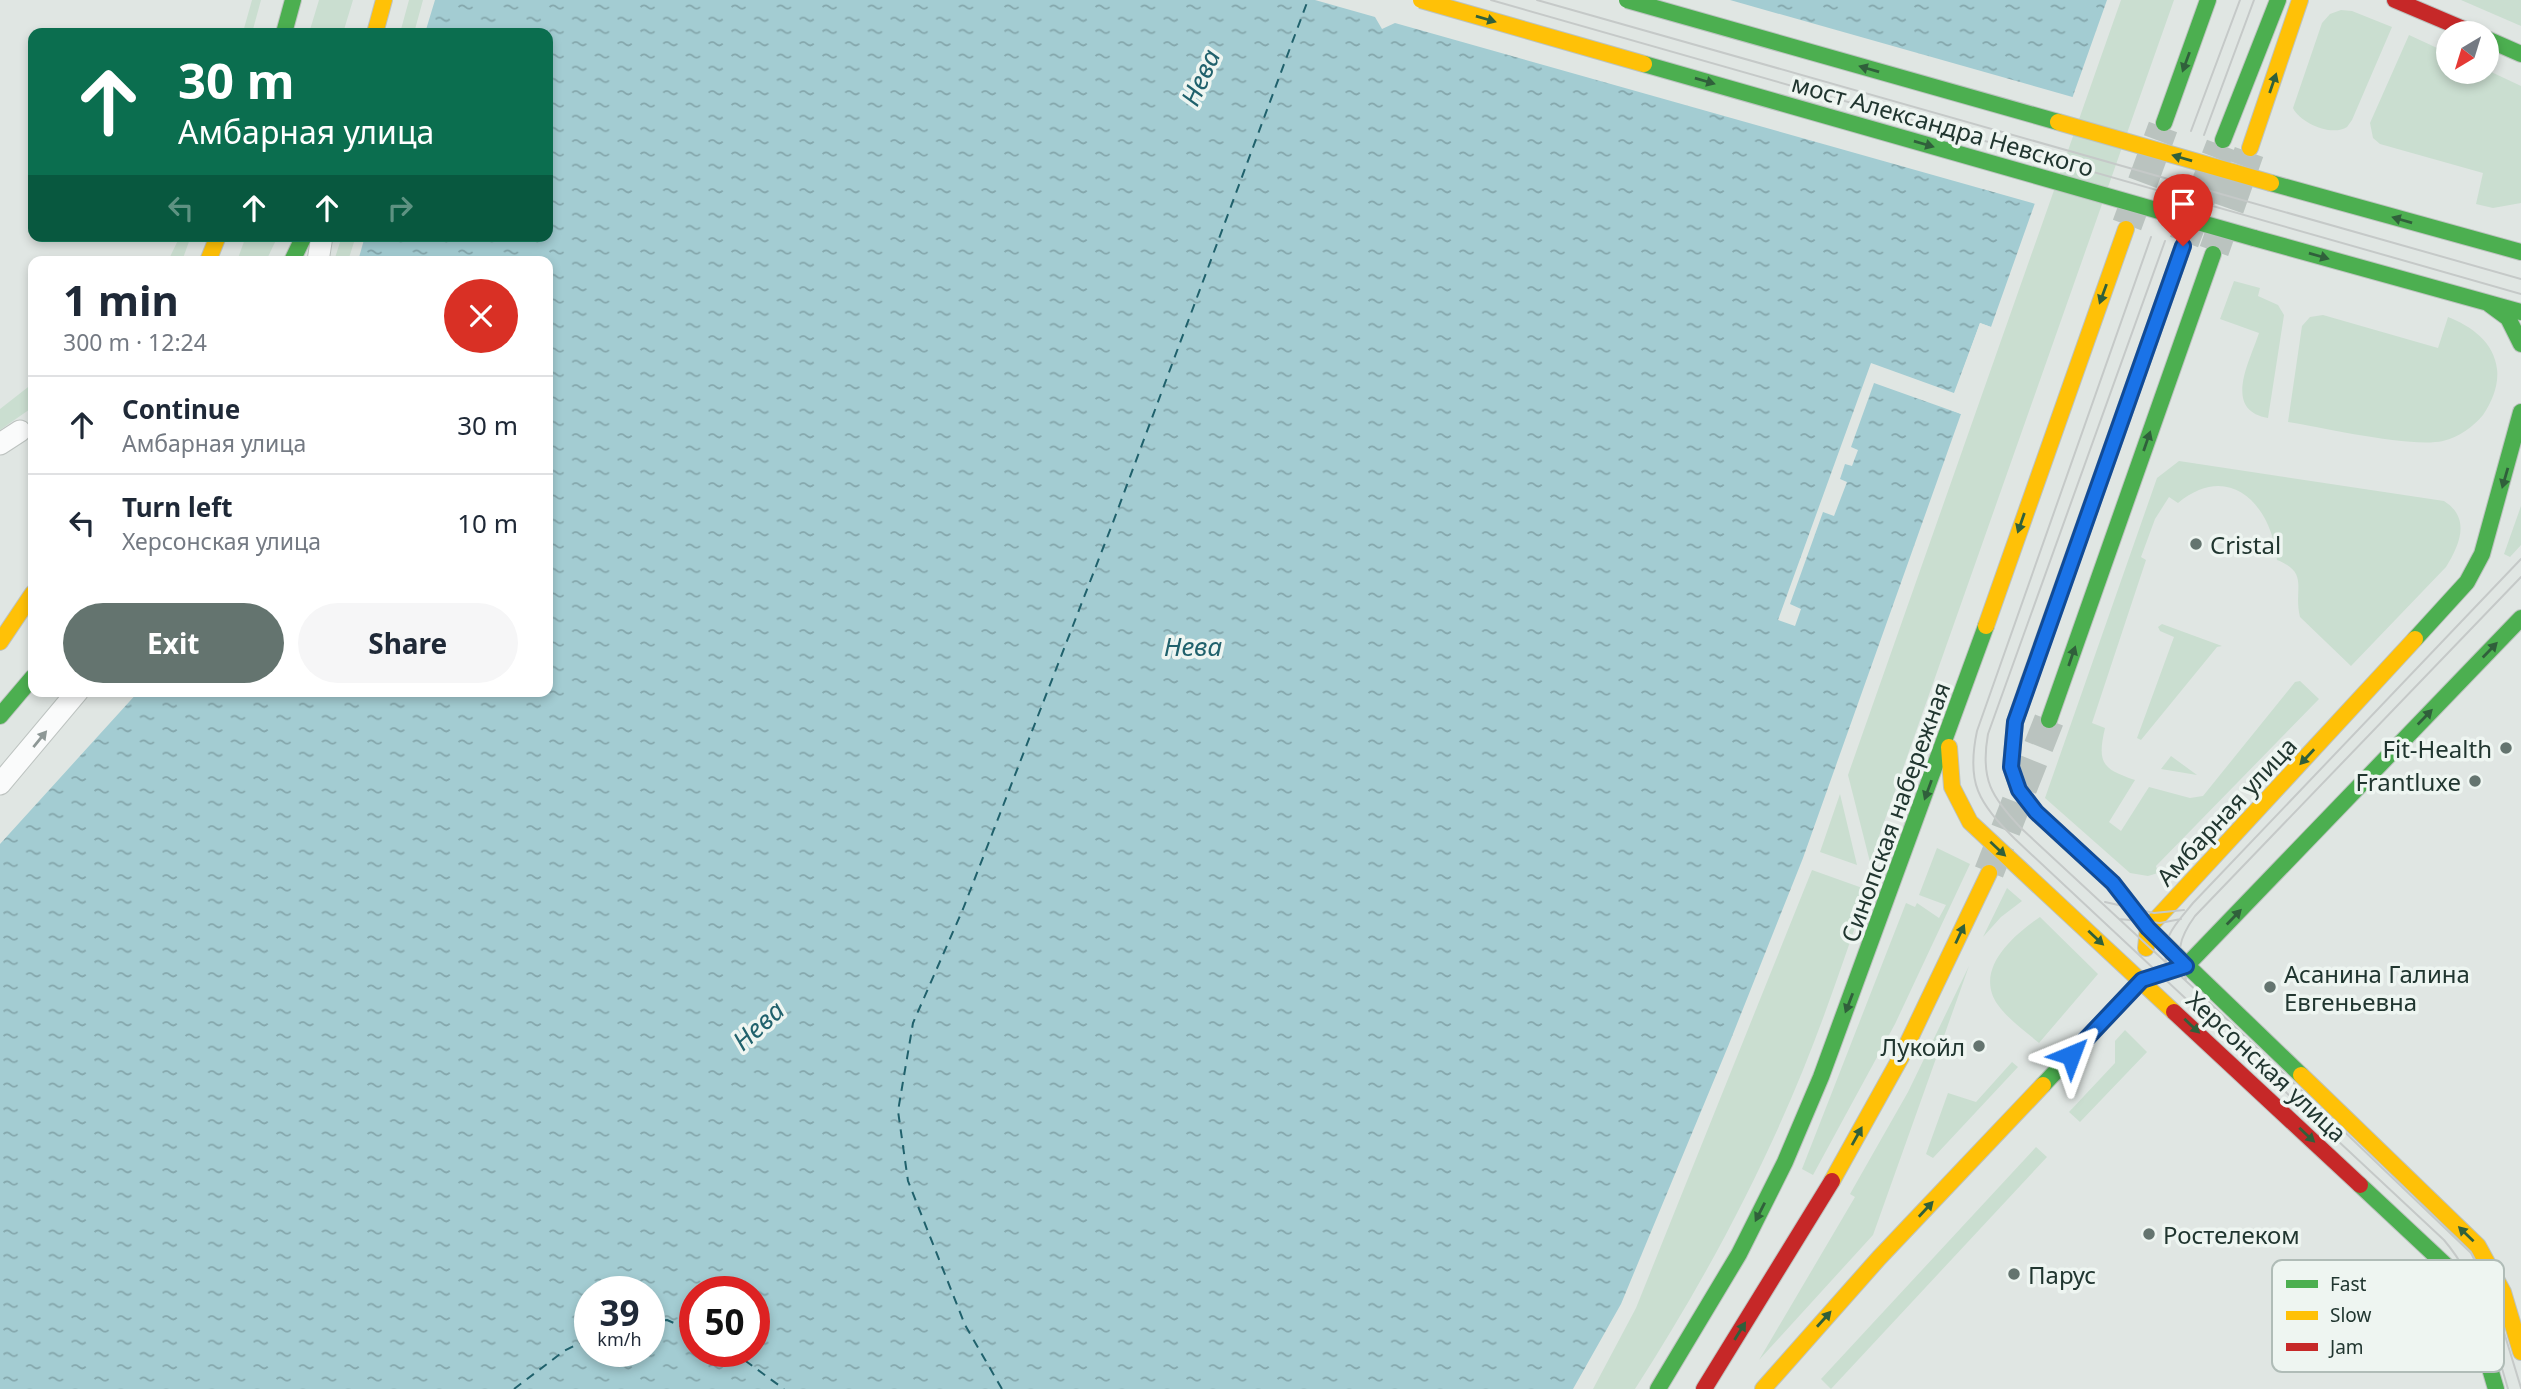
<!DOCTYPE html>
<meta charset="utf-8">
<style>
body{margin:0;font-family:"Noto Sans",sans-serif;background:#f6f6f7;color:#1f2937;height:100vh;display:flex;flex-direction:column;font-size:26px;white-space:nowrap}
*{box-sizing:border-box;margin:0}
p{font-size:23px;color:#747a83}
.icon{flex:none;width:38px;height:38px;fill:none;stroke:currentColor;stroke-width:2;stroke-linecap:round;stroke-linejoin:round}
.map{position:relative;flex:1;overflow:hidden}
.details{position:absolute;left:28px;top:256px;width:525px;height:441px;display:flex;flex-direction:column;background:#fff;border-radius:14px;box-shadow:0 4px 10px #0003}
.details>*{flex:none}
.hud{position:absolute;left:28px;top:28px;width:525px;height:214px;border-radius:14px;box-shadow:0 4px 10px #0003;background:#0b6e4f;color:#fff;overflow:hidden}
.needle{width:46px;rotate:218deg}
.fabs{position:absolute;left:2436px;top:21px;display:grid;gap:14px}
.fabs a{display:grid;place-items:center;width:63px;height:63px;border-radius:50%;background:#fff;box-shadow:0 4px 10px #0003;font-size:35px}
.speed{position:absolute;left:574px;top:1276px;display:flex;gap:14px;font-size:35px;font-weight:700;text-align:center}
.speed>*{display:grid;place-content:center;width:91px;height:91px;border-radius:50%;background:#fff;box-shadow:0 4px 10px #0003;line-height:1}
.speed small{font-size:18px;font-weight:400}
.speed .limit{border:10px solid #d22;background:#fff;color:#111}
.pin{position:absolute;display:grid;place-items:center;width:60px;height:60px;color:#fff;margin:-72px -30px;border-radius:50% 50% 50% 0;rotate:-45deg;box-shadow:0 0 7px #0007}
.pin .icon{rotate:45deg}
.me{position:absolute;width:77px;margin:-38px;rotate:44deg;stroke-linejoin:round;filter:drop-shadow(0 0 5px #0008)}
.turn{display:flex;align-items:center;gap:24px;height:147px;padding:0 35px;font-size:32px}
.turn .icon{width:91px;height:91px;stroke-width:2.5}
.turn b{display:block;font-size:49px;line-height:60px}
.lanes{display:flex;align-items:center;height:66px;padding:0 35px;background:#0003;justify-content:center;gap:35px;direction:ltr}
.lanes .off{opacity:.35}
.round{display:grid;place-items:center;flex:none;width:74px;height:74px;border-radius:37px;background:#f6f6f7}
.summary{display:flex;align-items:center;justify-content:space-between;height:119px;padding:0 35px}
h1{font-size:42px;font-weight:700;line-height:52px}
.primary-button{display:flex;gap:14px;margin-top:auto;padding:14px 35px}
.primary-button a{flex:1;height:80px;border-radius:42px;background:#64746f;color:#fff;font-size:28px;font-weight:700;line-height:80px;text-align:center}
.primary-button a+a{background:#f6f6f7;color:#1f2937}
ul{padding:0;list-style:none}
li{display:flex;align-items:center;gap:21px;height:98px;padding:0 35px;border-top:2px solid #e0e1e3}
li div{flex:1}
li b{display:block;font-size:26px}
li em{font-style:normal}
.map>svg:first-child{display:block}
.grass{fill:#caded0}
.water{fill:url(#water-ripples);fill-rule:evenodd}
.pier{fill:#e0e6e3}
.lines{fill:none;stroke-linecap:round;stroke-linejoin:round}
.ferry{stroke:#20616c;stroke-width:2;stroke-dasharray:9 7;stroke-linecap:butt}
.secondary-tunnel{stroke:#bac3bf;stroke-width:30;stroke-dasharray:30 15;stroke-linecap:butt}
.street-casing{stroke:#bdc3c0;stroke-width:23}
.fast-casing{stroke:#bdc3c0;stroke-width:18}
.slow-casing{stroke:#bdc3c0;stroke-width:18}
.jam-casing{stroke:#bdc3c0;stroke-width:18}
.street{stroke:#fafbfb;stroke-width:21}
.fast{stroke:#4caf50;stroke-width:16}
.slow{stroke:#ffc107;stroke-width:16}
.jam{stroke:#c62828;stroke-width:16}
.tram{stroke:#c5c9c8;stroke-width:2}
.fast-bridge-casing{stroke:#bbc3c0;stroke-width:18;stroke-linecap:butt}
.slow-bridge-casing{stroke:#bbc3c0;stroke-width:18;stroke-linecap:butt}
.fast-bridge{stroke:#4caf50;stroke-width:16}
.slow-bridge{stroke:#ffc107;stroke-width:16}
.oneway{fill:#30603b}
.oneway2{fill:#8e9896}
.route-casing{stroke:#114b97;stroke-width:18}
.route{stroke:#1a73e8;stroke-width:12}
.poi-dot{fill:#64746f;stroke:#eef5f1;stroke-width:2.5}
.labels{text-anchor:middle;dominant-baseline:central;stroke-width:7;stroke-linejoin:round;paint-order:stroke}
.street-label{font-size:24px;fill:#213630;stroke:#eef5f1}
.poi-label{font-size:24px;fill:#213630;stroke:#eef5f1;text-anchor:start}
.water-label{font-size:26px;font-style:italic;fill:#20616c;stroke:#eef5f1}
.key{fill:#eef5f1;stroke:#b0bcb7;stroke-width:2}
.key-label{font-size:19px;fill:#213630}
</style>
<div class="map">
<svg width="2521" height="1389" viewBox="0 0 2521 1389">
<defs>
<pattern id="water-ripples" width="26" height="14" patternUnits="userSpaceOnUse" patternTransform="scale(1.75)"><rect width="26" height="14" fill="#a3ccd2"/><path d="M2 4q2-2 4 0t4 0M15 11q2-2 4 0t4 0" fill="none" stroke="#84a6ab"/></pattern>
</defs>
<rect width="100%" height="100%" fill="#e0e6e3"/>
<path class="grass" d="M 252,0 L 261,0 L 252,33 L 243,32 Z
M 319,0 L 353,0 L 343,33 L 309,33 Z
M 409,0 L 423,0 L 414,33 L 400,33 Z
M 2121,0 L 2174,0 L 1870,862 L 1848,775 Z
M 2461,0 L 2521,0 L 2521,26 Z
M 2341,10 L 2352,11 L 2392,27 L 2352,120 L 2347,127 C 2332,137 2300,123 2293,108 L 2322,23 L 2330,14 Z
M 2409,35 L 2448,53 L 2448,72 L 2487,70 L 2521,86 L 2521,203 L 2493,208 L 2476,204 L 2483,173 L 2380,144 L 2373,138 L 2370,123 Z
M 180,236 L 191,236 L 182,261 L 168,261 Z
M 246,236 L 278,236 L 266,261 L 237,261 Z
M 342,236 L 356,236 L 348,261 L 334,261 Z
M 2234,281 L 2260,288 L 2258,296 L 2278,305 L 2284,315 L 2268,418 C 2222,410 2250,361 2259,333 L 2220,319 Z
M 2323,315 L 2438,348 L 2448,317 C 2471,326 2494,342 2497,369 C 2499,385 2492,402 2483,415 C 2473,427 2459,437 2443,441 C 2411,448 2325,428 2288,422 L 2302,326 L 2310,317 Z
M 32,384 L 33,407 L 0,430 L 0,409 Z
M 2179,461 L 2444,501 C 2471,518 2460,544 2446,567 L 2351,666 L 2300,617 C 2293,589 2310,573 2277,560 C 2272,506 2230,460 2178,503 L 2169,497 L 2155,519 L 2141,557 L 2146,560 L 2092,723 L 2105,728 C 2097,763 2102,769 2135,780 L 2109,822 L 2121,831 L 2149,787 L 2190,798 L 2203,796 L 2295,682 L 2300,681 L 2319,699 L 2156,866 L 2158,873 L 2148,876 L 2130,873 L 2045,798 L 2157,478 Z
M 2521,506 L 2521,545 L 2510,557 L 2504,554 Z
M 2162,624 L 2222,646 L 2217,647 L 2141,740 L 2137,738 L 2174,637 L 2160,631 L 2158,627 Z
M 2171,756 L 2197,775 L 2161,769 Z
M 1840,794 L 1857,865 L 1820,852 Z
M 1937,848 L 1970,864 L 1895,1024 L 1813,1175 L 1802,1169 L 1906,903 L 1915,907 L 1917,903 L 1939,918 L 1946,905 L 1919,895 Z
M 1812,870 L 1868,890 C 1847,950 1827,1011 1803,1070 C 1758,1181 1700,1288 1635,1389 L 1593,1389 L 1636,1308 Z
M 2007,888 L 2022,901 L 2001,917 L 1983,937 Z
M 2040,917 L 2098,974 L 2039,1043 C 2025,1031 2009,1020 1998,1005 C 1973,970 2013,935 2040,917 Z
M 1969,966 L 1873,1235 L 1759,1360 L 1855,1197 L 1850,1194 L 1908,1092 Z
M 2125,1030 L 2147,1052 L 2080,1122 L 2069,1112 L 2115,1063 L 2115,1041 Z
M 2012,1062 L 2018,1067 L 1933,1158 L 1926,1154 L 1948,1093 L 1976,1102 Z
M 2036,1147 L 2047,1157 L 1831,1389 L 1821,1379 Z"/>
<path class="water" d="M 435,0 L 2107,0 L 1991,327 L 1980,323 L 1949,409 L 1961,414 L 1803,858 L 1729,1044 L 1621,1304 L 1573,1389 L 0,1389 L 0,844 L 139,691 L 548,691 L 548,261 L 358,261 L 365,236 L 548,236 L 548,33 L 425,33 ZM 590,1292 L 649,1292 L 649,1351 L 590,1351 ZM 695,1292 L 754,1292 L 754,1351 L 695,1351 Z"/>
<path class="pier" d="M 1315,0 L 1730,0 L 2076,98 L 2039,205 L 1395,23 L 1382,29 L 1375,17 Z
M 1980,323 L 1991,327 L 1990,330 L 1982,327 L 1953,407 L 1962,410 L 1961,414 L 1874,383 L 1851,447 L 1858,450 L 1852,466 L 1845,464 L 1840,479 L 1847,482 L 1834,516 L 1823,512 L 1790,604 L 1801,609 L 1795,626 L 1778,620 L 1871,363 L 1954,393 Z"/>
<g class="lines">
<path class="ferry" d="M 649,1322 L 667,1320 L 695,1332
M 732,1351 L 784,1389
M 514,1389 L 564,1351 L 590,1338
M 1002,1389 L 965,1325 L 908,1181 L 898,1111 L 913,1023 L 963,909 L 1112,525 L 1308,0"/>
<path class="secondary-tunnel" d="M 2127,225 L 2163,127
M 2184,242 L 2221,145
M 2214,251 L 2249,152
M 1989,872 L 2049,720"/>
<defs>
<path id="street" d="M 318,261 L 322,236
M 0,444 L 20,431
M 0,784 L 78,691"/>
<path id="fast" d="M 284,33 L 293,0
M 2487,39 L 2521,54
M 2164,123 L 2208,0
M 2223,140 L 2278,0
M 2271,183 L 2521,252
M 2254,238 L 2521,312
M 292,261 L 304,236
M 2489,304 L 2508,318 L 2521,344
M 2415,639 L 2467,582 L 2482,554 L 2521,412
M 2029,681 L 2015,722 L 2011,767 L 2019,790 L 2036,812 L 2113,883 L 2148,928 L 2301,1075
M 0,716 L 33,677
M 2049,720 L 2213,254
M 2043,1085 L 2142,980 L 2186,966 L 2521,618
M 2360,1185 L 2452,1271 L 2471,1304 L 2496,1389
M 1658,1389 L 1739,1254 L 1785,1162 L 1821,1077 L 1986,626"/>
<path id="slow" d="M 375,33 L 384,0
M 2250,148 L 2300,0
M 208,261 L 218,236
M 1986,626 L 2126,229
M 0,642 L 33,593
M 2029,681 L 2183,246
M 1949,747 L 1952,787 L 1970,822 L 2174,1012
M 2146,948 L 2148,928 L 2415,639
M 2301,1075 L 2478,1246 L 2503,1292 L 2521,1352
M 1832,1181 L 1901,1057 L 1989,873
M 1763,1389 L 1879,1258 L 2043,1085"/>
<path id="jam" d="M 2395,0 L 2473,33
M 2174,1012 L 2360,1185
M 1704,1389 L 1832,1181"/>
</defs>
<use href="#street" class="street-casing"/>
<use href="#fast" class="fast-casing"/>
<use href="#slow" class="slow-casing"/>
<use href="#jam" class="jam-casing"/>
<use href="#street" class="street"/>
<use href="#fast" class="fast"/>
<use href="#slow" class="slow"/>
<use href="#jam" class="jam"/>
<path class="tram" d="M 1491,0 L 2521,294
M 1537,0 L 2521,279
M 2191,131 L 2240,0
M 2204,135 L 2254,0
M 2151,237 L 1977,731 C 1966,783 1978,802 2015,839 L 2444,1240 C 2481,1284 2492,1335 2508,1389
M 2165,241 L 1988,734 C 1980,779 1991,797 2022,829 L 2213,1006 L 2471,1253 L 2493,1296 L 2521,1388
M 2105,902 L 2154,913 L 2184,910
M 2119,919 L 2160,923 L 2181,919
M 2167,967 C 2160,937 2176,924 2193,903 L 2521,559
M 2186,979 C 2175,953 2179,938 2195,916 L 2521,577"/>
<defs>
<path id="fast-bridge" d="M 1627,0 L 2058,122
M 1644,64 L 2254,238"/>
<path id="slow-bridge" d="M 1421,0 L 1644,64
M 2058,122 L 2271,183"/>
</defs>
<use href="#fast-bridge" class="fast-bridge-casing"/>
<use href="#slow-bridge" class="slow-bridge-casing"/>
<use href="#fast-bridge" class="fast-bridge"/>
<use href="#slow-bridge" class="slow-bridge"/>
</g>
<defs><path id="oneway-solid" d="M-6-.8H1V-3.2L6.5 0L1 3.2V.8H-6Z" transform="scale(1.75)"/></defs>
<g class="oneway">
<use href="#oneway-solid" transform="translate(1486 19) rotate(16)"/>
<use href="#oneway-solid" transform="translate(2186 62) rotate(110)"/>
<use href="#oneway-solid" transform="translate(1869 69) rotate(-164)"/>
<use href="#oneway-solid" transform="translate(1705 81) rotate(16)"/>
<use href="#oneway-solid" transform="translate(2273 83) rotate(-71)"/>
<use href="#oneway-solid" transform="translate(1924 144) rotate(16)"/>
<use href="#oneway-solid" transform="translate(2182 158) rotate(-164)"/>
<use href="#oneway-solid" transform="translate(2402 220) rotate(-164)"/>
<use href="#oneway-solid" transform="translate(2319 256) rotate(16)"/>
<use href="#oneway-solid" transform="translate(2103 294) rotate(110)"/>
<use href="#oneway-solid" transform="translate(2147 441) rotate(-71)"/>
<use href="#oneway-solid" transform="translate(2505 478) rotate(106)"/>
<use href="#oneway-solid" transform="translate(2021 523) rotate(109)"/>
<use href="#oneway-solid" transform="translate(2490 650) rotate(-46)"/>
<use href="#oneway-solid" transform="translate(2072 656) rotate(-71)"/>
<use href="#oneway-solid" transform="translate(2425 717) rotate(-46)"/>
<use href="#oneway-solid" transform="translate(2307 757) rotate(133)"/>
<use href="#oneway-solid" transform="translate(1928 790) rotate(110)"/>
<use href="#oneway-solid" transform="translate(1998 849) rotate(43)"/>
<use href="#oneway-solid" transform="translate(2234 917) rotate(-46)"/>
<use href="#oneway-solid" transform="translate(1960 934) rotate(-65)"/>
<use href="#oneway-solid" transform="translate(2096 938) rotate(43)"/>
<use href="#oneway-solid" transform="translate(1849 1003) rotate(111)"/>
<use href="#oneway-solid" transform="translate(2192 1026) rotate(43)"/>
<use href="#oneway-solid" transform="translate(2307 1135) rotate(43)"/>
<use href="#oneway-solid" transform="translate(1857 1136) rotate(-61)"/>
<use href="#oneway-solid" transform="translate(1926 1209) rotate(-47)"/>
<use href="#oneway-solid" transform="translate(1760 1212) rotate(117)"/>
<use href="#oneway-solid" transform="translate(2466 1234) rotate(-136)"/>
<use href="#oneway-solid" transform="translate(1824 1319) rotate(-48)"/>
<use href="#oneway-solid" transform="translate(1740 1331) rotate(-58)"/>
</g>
<use class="oneway2" href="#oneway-solid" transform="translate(40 739) rotate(-51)"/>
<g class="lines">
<defs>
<path id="route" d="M 2071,1055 L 2142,980 L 2186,966 L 2148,928 L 2113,883 L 2036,812 L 2019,790 L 2011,767 L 2015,722 L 2183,246"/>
</defs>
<use href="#route" class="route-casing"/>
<use href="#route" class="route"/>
</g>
<g class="poi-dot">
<circle cx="2196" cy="544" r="7"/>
<circle cx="2506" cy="748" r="7"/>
<circle cx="2475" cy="781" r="7"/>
<circle cx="2270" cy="987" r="7"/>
<circle cx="1979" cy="1046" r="7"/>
<circle cx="2149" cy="1234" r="7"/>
<circle cx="2014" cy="1274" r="7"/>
</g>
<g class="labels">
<g class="street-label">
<text transform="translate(1943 125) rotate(16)">мост Александра Невского</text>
<text transform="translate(2226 811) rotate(-47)">Амбарная улица</text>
<text transform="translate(1895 812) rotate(-70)">Синопская набережная</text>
<text transform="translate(2267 1066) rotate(43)">Херсонская улица</text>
</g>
<g class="poi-label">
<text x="2210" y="544">Cristal</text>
<text x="2492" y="748" text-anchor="end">Fit-Health</text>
<text x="2461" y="781" text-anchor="end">Frantluxe</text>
<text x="2284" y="973">Асанина Галина<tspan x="2284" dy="28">Евгеньевна</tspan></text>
<text x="1965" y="1046" text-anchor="end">Лукойл</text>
<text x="2163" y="1234">Ростелеком</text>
<text x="2028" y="1274">Парус</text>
</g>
<g class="water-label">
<text transform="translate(1200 77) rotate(-66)">Нева</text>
<text x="1193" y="646">Нева</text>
<text transform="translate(758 1025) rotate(-42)">Нева</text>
</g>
</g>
<rect x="2272" y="1260" width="232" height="112" rx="10" class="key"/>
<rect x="2286" y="1280" width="32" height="8" fill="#4caf50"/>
<rect x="2286" y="1311" width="32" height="9" fill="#ffc107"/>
<rect x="2286" y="1343" width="32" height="8" fill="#c62828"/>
<g class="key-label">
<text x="2330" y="1291">Fast</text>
<text x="2330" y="1322">Slow</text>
<text x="2330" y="1354">Jam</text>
</g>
</svg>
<div class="fabs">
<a><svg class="needle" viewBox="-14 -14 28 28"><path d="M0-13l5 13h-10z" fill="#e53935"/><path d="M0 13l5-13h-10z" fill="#747a83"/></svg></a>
</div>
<div class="speed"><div>39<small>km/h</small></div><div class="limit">50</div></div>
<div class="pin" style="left:2183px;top:246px;background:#d93025"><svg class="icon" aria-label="arrive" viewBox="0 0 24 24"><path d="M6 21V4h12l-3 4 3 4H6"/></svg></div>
<svg class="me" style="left:2071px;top:1055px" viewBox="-20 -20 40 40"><path d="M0-17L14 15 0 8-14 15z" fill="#1a73e8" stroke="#fff" stroke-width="4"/></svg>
<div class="hud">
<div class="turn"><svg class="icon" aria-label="ahead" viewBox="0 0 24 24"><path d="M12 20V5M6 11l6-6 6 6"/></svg><div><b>30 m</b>Амбарная улица</div></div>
<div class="lanes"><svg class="icon off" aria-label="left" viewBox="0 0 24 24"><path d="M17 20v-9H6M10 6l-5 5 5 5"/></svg><svg class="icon" aria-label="ahead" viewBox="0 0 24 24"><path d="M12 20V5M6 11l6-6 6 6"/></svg><svg class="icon" aria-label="ahead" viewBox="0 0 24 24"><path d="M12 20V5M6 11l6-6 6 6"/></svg><svg class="icon off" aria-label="right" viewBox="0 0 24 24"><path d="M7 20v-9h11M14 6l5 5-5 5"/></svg></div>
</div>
<section class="details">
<div class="summary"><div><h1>1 min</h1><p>300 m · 12:24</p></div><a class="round" style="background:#d93025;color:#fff"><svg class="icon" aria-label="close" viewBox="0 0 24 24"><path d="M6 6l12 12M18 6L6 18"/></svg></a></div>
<ul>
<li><svg class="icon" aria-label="ahead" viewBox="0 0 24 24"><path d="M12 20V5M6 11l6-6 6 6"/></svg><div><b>Continue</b><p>Амбарная улица</p></div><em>30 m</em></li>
<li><svg class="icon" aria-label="left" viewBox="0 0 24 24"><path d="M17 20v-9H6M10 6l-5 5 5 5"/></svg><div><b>Turn left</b><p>Херсонская улица</p></div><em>10 m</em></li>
</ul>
<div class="primary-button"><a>Exit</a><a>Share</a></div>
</section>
</div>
